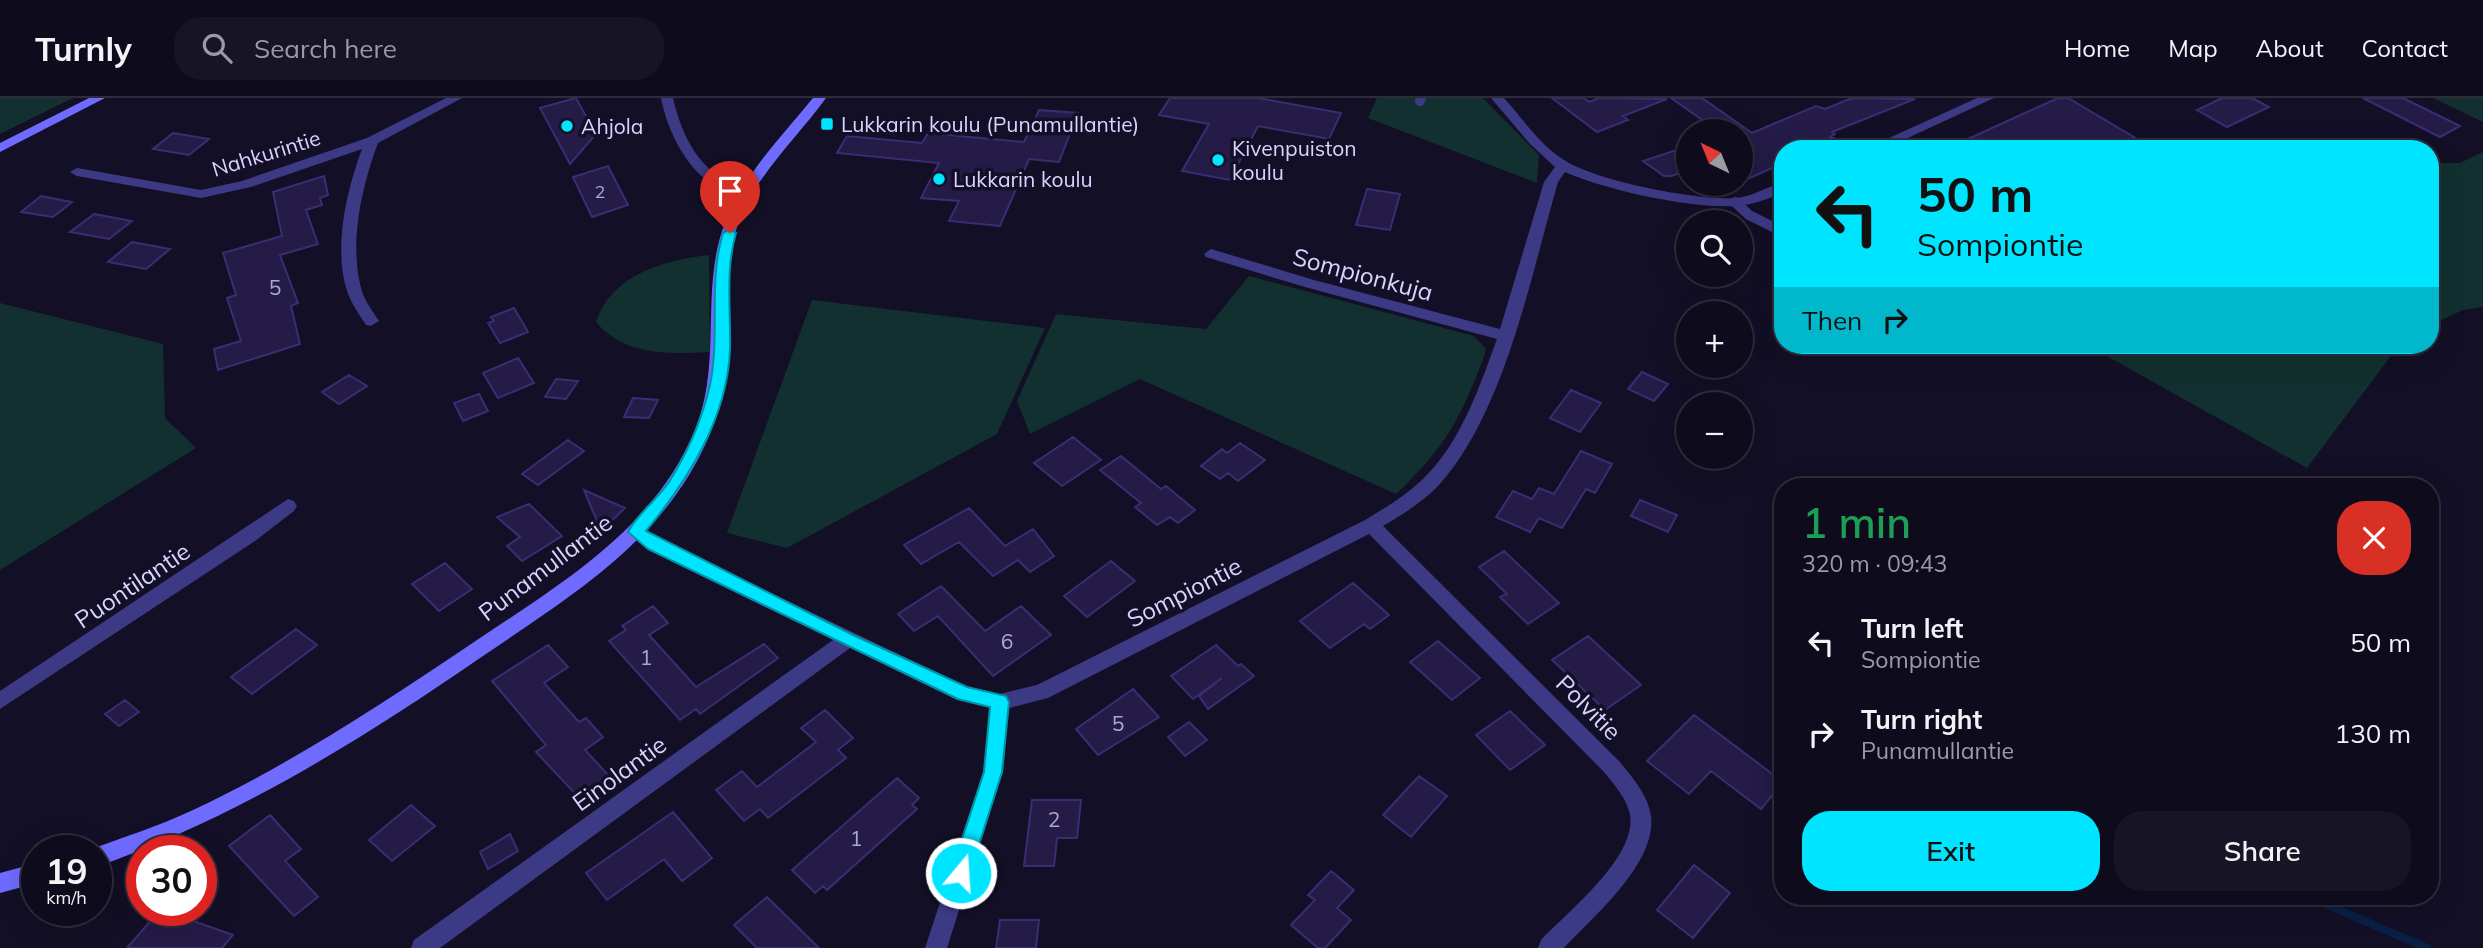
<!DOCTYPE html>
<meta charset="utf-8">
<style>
body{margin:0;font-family:Mulish,sans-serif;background:#171425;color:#f1f3f6;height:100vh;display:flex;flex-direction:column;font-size:26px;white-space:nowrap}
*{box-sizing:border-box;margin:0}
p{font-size:23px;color:#9b9ba3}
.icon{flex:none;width:38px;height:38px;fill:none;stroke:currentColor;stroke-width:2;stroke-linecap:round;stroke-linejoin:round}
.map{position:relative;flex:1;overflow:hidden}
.side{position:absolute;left:1774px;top:380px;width:665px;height:427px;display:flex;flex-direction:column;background:#0e0b1c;border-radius:28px;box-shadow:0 7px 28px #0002,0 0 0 2px #2e2b3b}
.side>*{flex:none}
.guide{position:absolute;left:1774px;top:42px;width:665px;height:214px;border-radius:28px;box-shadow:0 7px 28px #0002,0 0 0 2px #2e2b3b;background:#00e5ff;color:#111;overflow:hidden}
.needle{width:46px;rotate:317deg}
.tools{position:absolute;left:1676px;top:21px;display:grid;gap:14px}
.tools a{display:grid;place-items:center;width:77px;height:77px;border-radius:50%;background:#0e0b1c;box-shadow:0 7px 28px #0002,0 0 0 2px #2e2b3b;font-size:35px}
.speed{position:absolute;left:21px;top:737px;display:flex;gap:14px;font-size:35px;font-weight:700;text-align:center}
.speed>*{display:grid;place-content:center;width:91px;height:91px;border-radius:50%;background:#0e0b1c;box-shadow:0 7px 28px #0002,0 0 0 2px #2e2b3b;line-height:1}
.speed small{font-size:18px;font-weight:400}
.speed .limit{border:10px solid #d22;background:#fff;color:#111}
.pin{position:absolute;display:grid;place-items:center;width:60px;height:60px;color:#fff;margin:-72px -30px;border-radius:50% 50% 50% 0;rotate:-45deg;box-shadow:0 0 7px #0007}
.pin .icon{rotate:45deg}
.me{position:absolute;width:77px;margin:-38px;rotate:18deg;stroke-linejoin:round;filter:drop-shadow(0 0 5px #0008)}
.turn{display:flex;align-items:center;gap:24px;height:147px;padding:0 28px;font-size:32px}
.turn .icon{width:91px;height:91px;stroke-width:2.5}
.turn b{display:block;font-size:49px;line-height:60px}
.then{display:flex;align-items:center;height:66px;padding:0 28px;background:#0003;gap:14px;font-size:26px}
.round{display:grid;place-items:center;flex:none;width:74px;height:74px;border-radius:28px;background:#171425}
.head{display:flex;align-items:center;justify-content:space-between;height:119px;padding:0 28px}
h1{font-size:42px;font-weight:600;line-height:52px;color:#1e9e55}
.action{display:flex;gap:14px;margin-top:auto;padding:14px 28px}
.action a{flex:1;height:80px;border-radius:28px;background:#00e5ff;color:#111;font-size:28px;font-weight:600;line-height:80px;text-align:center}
.action a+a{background:#171425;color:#f1f3f6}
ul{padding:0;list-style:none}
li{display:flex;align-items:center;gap:21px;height:91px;padding:0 28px}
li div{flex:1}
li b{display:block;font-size:26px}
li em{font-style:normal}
header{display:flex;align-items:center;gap:42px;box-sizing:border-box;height:98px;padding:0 35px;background:#0e0b1c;border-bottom:2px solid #2e2b3b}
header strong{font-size:33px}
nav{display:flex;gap:38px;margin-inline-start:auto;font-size:24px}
.search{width:490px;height:63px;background:#171425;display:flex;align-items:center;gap:18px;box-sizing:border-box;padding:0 24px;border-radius:28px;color:#9b9ba3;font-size:26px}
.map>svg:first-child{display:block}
.green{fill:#12302f}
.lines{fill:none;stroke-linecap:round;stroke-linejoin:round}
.stream{stroke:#0a1f44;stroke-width:8}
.building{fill:#241b47;stroke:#3b2d73;stroke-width:2}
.lane{stroke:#3d3a85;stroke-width:10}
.street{fill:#3d3a85;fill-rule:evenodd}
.secondary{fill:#6f6bff;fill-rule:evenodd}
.route{fill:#00e5ff;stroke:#0095a6;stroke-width:2}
.poi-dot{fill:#00e5ff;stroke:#130f26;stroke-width:2.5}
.labels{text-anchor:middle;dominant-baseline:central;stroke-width:7;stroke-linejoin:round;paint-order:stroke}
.far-number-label{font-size:18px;fill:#aca6d1}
.far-poi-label{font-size:21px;fill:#d9d4ff;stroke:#130f26;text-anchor:start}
.far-street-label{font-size:21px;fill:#d9d4ff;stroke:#130f26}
.number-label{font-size:21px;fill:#aca6d1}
.street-label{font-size:24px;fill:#d9d4ff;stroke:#130f26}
</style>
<header>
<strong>Turnly</strong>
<div class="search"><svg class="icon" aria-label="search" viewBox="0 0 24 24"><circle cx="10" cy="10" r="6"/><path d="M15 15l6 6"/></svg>Search here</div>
<nav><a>Home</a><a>Map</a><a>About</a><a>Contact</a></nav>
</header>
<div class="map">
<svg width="2483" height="850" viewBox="0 0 2483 850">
<rect width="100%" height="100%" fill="#130f26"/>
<path class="green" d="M 0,0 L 73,0 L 0,36 Z
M 1377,0 L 1483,0 L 1539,57 L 1537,85 L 1368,20 Z
M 2433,0 L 2483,0 L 2483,24 Z
M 2483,54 L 2483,209 L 2463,212 L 2431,227 L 2431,65 L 2460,65 Z
M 709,157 L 710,254 C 668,256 625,258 596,224 C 611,177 664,162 709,157 Z
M 1249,178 L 1474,238 L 1485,250 L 1485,256 C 1461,320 1446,349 1396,396 L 1140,281 L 1030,336 L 1017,303 L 1056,216 L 1206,231 Z
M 812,202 L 1045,230 L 997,336 L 787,450 L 727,435 Z
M 0,205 L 163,246 L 165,320 L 196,350 L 0,472 Z
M 2087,247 L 2399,247 L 2307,370 Z"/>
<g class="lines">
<path class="stream" d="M 2307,798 L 2427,850"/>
</g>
<path class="building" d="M 576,0 L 596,36 L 570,66 L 540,10 Z
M 1170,0 L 1258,0 L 1341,15 L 1329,41 L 1258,28 L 1230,82 L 1182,73 L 1209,26 L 1159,17 Z
M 1552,0 L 1584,0 L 1589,4 L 1599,0 L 1667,1 L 1623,18 L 1628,22 L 1597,34 Z
M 1671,0 L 1702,0 L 1752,35 L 1816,8 L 1825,11 L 1852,0 L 1915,1 L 1832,34 L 1835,36 L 1830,39 L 1833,40 L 1808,51 L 1783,51 L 1783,65 L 1741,84 L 1741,33 L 1718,33 Z
M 2058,0 L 2068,0 L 2154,51 L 1946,51 Z
M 2222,0 L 2252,0 L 2269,9 L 2227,29 L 2197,12 Z
M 2363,0 L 2403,0 L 2460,28 L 2440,39 Z
M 1039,12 L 1078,15 L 1059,64 L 1029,61 L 1000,128 L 949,123 L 959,103 L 921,100 L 939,65 L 837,55 L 847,38 L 922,45 L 928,35 L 1024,44 Z
M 173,35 L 209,41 L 189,57 L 153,51 Z
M 1689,48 L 1689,71 L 1672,78 L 1664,78 L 1643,63 Z
M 608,68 L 628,107 L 592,119 L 573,79 Z
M 324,78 L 328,97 L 320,100 L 322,107 L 306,112 L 318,146 L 280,157 L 298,205 L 291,208 L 300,246 L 218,272 L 214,251 L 241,243 L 227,200 L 236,197 L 223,155 L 282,138 L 273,94 Z
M 1367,91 L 1400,96 L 1390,132 L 1356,127 Z
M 41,98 L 72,104 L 53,119 L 21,114 Z
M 94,116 L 132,123 L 109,141 L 70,134 Z
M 132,144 L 170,151 L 146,171 L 108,164 Z
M 514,210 L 528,234 L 500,245 L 488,225 L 494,223 L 491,219 Z
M 518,260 L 534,285 L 498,300 L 483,275 Z
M 1642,274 L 1668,286 L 1654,303 L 1628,291 Z
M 349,277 L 367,288 L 339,306 L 322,294 Z
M 556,281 L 578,283 L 566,301 L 545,299 Z
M 1571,292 L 1601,305 L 1580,334 L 1550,320 Z
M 479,296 L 488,313 L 463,323 L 454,305 Z
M 633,300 L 658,302 L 649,320 L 624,319 Z
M 1073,339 L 1101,362 L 1062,388 L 1034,365 Z
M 568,342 L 584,353 L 538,387 L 522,376 Z
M 1240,345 L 1265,362 L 1238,383 L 1228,375 L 1220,381 L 1201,368 L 1222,351 L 1227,355 Z
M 1581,353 L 1612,366 L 1595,395 L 1586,391 L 1562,430 L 1539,420 L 1530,434 L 1496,419 L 1513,393 L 1532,401 L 1539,390 L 1554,396 Z
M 1121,358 L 1161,391 L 1166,388 L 1195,412 L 1178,425 L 1170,419 L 1157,427 L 1135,409 L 1141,405 L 1100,372 Z
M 584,392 L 625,410 L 601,433 Z
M 1640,402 L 1677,417 L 1668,434 L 1631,418 Z
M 529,406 L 562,438 L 522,463 L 507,448 L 520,439 L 497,419 Z
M 969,410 L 1005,448 L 1033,431 L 1054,458 L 1030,474 L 1018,462 L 993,478 L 959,444 L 921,466 L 904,447 Z
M 1504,453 L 1559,505 L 1528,526 L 1500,499 L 1507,496 L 1479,469 Z
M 1111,463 L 1135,483 L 1087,519 L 1064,498 Z
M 445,465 L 472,491 L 439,513 L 412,486 Z
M 1353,485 L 1389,517 L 1370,531 L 1364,526 L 1330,550 L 1300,523 Z
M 941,488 L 985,533 L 1021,508 L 1051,537 L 993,578 L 938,518 L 914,533 L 898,516 Z
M 653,508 L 668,525 L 649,537 L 696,589 L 764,546 L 778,560 L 700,616 L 696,611 L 680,622 L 609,543 L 626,532 L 622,528 Z
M 296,531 L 317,547 L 252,596 L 231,579 Z
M 1588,538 L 1641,587 L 1605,612 L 1552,562 Z
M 1438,543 L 1480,580 L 1452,602 L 1410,564 Z
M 548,547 L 568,569 L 544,585 L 579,624 L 586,620 L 603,639 L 585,652 L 611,680 L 581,702 L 536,654 L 546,647 L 492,583 Z
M 1216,547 L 1238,568 L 1241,566 L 1254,578 L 1208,611 L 1199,598 L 1222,580 L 1193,601 L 1171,578 Z
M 1133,591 L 1159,619 L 1098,657 L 1076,631 Z
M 125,602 L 139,614 L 119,628 L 105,616 Z
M 825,612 L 853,640 L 838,652 L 846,660 L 768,720 L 760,711 L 744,723 L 716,692 L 742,673 L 757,689 L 816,644 L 801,630 Z
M 1510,613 L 1545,647 L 1510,672 L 1476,637 Z
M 1694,617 L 1783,684 L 1761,711 L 1711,673 L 1689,696 L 1647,663 Z
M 1189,624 L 1207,642 L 1185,658 L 1168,639 Z
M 1419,678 L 1447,698 L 1411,739 L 1383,717 Z
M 897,680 L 919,700 L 912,707 L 917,711 L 827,792 L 823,788 L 815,795 L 792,772 Z
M 1032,702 L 1081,702 L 1077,740 L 1057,740 L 1054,768 L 1024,768 Z
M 411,707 L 435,728 L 392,763 L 369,742 Z
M 673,714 L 712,760 L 682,783 L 664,761 L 607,802 L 586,775 Z
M 270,717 L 301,751 L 285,763 L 318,799 L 294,818 L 229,748 Z
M 510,736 L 518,753 L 488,771 L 480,754 Z
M 1694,767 L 1730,795 L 1693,840 L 1657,812 Z
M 1331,773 L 1354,792 L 1337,810 L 1351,822 L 1325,850 L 1318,850 L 1291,827 L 1315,802 L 1308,797 Z
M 767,799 L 819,850 L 757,850 L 734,827 Z
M 160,812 L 162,812 L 233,837 L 222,850 L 127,850 Z
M 1000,822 L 1039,822 L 1036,850 L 996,850 Z"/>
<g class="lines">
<path class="lane" d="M 1420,3 L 1421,0
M 1735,104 L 1749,117 L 1783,134"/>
<path class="street" d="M 446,0 L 462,0 L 378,45 C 362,88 349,144 361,190 C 364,202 372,212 379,223 L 371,228 L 366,227 C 359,216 351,205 347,193 C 333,150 347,91 362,51 L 251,89 L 201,100 L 77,78 L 70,74 L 77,70 L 201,92 L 242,83 L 367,40 Z
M 661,0 L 673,0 C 680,31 696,69 727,82 C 736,86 746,86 755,88 L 755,94 C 702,105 669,42 661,0 Z
M 1491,0 L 1504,0 C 1523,21 1540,47 1564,62 C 1596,83 1698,103 1737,100 C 1754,98 1767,88 1783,85 L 1783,94 C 1769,101 1752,107 1736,108 C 1691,111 1606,92 1565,74 L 1558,84 C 1531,177 1505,314 1439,387 C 1423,404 1403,416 1383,428 L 1619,663 C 1632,679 1648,697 1651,718 C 1657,765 1593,819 1564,850 L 1538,850 L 1541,842 C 1568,814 1637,759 1630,717 C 1627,701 1615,688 1605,675 L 1369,436 L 1048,600 L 1009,610 L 1003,674 L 947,850 L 925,850 L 983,674 L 990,610 L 957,602 L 850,550 L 440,850 L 411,850 L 414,842 L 833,542 L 648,452 L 627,434 L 630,429 L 642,429 L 660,442 L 967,589 L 1000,596 L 1037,587 L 1365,422 C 1385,410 1405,398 1422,382 C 1461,345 1479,290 1497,241 L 1305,189 L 1206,159 L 1204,156 L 1211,151 L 1314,182 L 1500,231 L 1544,84 L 1555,69 L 1530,46 Z
M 1977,0 L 1994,0 L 1884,51 L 1865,51 Z
M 288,401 L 294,403 L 297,408 L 294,413 L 255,443 L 0,611 L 0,593 Z"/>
<path class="secondary" d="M 89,0 L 105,0 L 0,54 L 0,45 Z
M 813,0 L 826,0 C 795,43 749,83 735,136 C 718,204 738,271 709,338 C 665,443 569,499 480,560 C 358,644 235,720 96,769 L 96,752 L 89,752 C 124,739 159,728 193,712 C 293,665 385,604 477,542 C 562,485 654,431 695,332 C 722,266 701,198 722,133 C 738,82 780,41 813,0 Z
M 37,765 L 37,785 L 0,795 L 0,775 Z"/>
</g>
<path class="route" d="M 730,131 L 736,135 C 725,172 731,213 730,252 C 727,321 688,382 646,433 L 853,537 L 967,589 L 1006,598 L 1009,604 L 1002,674 L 970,775 L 968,781 L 961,784 L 954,781 L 951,775 L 984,674 L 990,609 L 958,601 L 648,451 L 628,434 C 638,415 657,402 669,384 C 686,357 700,326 708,295 C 722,243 707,186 723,135 Z"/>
<g class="poi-dot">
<rect x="820" y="19" width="14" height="14" rx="3.5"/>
<circle cx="567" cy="28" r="7"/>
<circle cx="1218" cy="62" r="7"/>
<circle cx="939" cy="81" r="7"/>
</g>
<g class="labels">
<g class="far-number-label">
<text x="600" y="93">2</text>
</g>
<g class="far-poi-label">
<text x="841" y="26">Lukkarin koulu (Punamullantie)</text>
<text x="581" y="28">Ahjola</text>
<text x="1232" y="50">Kivenpuiston<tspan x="1232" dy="24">koulu</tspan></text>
<text x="953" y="81">Lukkarin koulu</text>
</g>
<g class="far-street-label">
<text transform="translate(266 55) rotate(-17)">Nahkurintie</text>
</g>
<g class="number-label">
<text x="275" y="189">5</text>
<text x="1007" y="543">6</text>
<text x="646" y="559">1</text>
<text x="1118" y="625">5</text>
<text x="1054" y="721">2</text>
<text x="856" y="740">1</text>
</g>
<g class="street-label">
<text transform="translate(1363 176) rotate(15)">Sompionkuja</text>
<text transform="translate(545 469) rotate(-37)">Punamullantie</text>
<text transform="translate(132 487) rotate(-34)">Puontilantie</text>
<text transform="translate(1184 494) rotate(-27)">Sompiontie</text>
<text transform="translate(1589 609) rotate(45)">Polvitie</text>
<text transform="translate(619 675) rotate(-36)">Einolantie</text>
</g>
</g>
</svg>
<div class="tools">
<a><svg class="needle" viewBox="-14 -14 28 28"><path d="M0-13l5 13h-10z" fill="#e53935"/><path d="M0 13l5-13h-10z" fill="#9b9ba3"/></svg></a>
<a><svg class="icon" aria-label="search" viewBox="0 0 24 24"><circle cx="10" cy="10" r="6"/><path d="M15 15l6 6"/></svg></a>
<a>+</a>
<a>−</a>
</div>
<div class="speed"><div>19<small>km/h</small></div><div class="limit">30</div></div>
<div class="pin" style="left:730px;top:135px;background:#d93025"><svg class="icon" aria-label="arrive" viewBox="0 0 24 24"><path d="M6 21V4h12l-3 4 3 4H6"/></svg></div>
<svg class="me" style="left:961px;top:775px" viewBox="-20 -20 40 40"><circle r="17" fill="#00e5ff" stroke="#fff" stroke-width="3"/><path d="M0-11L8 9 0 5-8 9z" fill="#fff"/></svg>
<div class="guide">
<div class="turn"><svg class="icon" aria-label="left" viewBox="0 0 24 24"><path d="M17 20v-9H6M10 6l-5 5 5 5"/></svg><div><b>50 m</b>Sompiontie</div></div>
<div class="then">Then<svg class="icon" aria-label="right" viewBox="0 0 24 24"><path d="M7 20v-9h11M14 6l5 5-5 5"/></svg></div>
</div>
<section class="side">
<div class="head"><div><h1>1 min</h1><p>320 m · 09:43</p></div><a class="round" style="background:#d93025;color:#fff"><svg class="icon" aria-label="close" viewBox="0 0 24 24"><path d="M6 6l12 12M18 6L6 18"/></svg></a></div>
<ul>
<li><svg class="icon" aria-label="left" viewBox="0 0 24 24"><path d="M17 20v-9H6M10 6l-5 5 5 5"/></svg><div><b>Turn left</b><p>Sompiontie</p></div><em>50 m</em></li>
<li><svg class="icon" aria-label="right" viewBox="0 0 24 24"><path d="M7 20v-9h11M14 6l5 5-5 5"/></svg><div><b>Turn right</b><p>Punamullantie</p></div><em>130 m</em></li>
</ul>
<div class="action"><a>Exit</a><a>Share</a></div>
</section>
</div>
